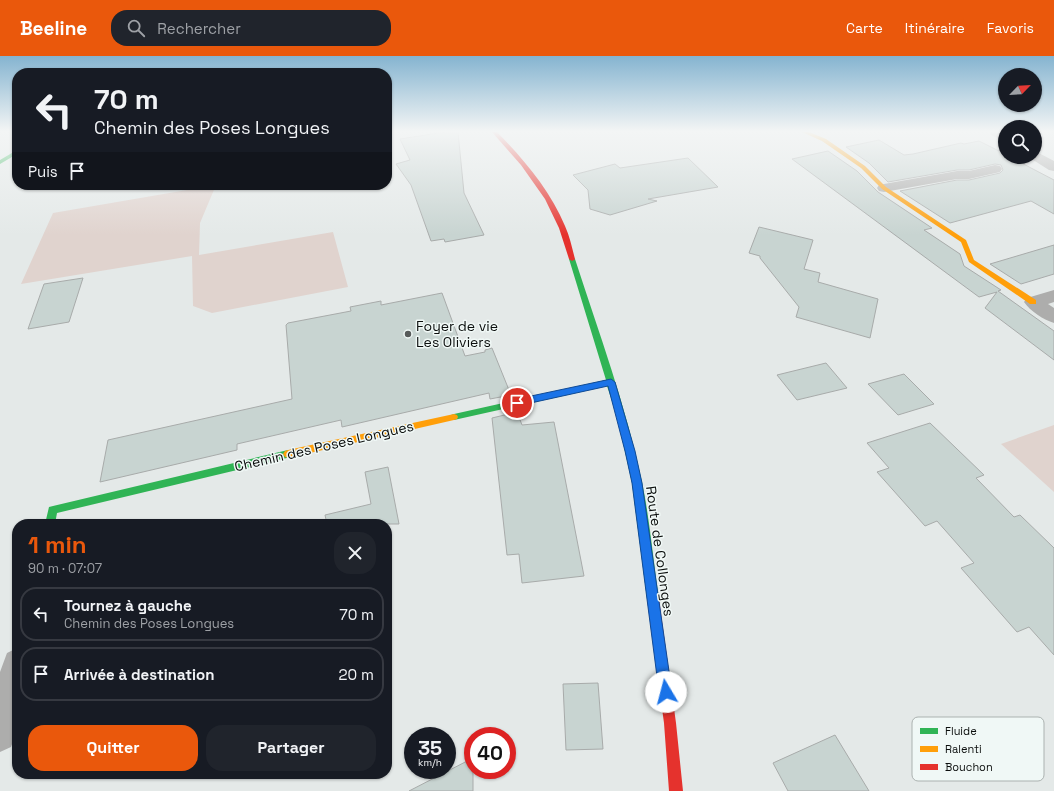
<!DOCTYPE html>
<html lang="fr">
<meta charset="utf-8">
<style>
body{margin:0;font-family:"Space Grotesk",sans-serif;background:#20242c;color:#f1f3f6;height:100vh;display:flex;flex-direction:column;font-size:15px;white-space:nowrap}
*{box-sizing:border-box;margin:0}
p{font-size:13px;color:#9ea1a6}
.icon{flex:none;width:22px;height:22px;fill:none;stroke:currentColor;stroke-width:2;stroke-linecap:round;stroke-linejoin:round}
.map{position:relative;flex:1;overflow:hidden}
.drawer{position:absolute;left:12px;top:463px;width:380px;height:260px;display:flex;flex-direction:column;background:#171b24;border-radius:16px;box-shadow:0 1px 3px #0004}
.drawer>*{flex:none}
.hud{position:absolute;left:12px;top:12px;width:380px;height:122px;border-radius:16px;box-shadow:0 1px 3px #0004;background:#171b24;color:#f1f3f6;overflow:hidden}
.needle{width:26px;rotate:65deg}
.buttons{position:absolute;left:998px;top:12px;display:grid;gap:8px}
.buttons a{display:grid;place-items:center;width:44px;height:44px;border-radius:50%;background:#171b24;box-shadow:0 1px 3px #0004;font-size:20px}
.speed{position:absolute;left:404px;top:671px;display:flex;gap:8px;font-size:20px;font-weight:700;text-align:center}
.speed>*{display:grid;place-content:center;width:52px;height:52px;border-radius:50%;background:#171b24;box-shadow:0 1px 3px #0004;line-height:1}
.speed small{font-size:10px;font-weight:400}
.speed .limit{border:6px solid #d22;background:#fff;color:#111}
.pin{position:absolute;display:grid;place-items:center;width:34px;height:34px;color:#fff;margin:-17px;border:2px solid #fff;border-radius:50%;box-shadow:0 1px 4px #0007}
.me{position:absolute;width:44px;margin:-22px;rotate:352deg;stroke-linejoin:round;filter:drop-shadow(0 0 3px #0008)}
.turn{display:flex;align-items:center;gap:14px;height:84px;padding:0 16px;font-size:18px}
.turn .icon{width:52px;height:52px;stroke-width:2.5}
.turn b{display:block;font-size:28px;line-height:34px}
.then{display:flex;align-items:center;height:38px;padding:0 16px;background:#0003;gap:8px;font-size:15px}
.round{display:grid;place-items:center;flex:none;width:42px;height:42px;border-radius:16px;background:#20242c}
.overview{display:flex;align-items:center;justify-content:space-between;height:68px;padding:0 16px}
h1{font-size:24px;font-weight:600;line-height:30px;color:#ea580c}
.primary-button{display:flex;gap:8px;margin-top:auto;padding:8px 16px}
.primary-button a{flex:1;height:46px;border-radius:16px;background:#ea580c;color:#fff;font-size:16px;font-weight:600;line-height:46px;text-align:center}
.primary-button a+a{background:#20242c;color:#f1f3f6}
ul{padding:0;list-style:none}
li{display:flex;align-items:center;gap:12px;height:54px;margin:0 8px 6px;padding:0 8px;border:2px solid #363941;border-radius:16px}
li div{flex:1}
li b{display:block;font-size:15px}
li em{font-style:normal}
header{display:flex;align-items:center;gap:24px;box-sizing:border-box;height:56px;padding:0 20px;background:#ea580c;color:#fff}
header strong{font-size:19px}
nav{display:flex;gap:22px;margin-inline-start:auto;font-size:14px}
.search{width:280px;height:36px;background:#20242c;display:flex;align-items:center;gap:10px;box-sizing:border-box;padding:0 14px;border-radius:16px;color:#9ea1a6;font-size:15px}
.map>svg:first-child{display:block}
.green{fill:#e0d3ce}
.building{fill:#c8d4d1;stroke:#a8abaa}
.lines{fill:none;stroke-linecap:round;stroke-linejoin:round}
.street{fill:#adadac;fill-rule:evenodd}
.fast{fill:#30b455;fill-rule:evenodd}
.slow{fill:#ff9f0a;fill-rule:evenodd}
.jam{fill:#e5322d;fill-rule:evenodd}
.route{fill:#1a73e8;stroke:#114b97}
.poi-dot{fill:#575b5a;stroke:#f0f8f6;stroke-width:1.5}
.labels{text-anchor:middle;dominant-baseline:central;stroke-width:3;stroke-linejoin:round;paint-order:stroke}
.poi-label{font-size:14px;fill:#0b0e0d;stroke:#f0f8f6;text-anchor:start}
.street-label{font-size:14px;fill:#0b0e0d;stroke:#f0f8f6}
.key{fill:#f0f8f6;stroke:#abb2b0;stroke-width:1}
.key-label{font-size:11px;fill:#0b0e0d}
</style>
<header>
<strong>Beeline</strong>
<div class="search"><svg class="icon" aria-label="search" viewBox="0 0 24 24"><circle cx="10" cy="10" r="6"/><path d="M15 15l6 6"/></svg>Rechercher</div>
<nav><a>Carte</a><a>Itinéraire</a><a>Favoris</a></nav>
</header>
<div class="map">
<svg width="1054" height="735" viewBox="0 0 1054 735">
<rect width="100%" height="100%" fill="#e4e9e8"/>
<path class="green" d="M 216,129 L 200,167 L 199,199 L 333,176 L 348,231 L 212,257 L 193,250 L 192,200 L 21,228 L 53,157 Z
M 1054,369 L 1054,436 L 1001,388 Z"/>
<path class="building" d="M 445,76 L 458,76 L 464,137 L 484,179 L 445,186 L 444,183 L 431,185 L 411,129 L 396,108 L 410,104 L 400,83 Z
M 879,84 L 904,99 L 913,98 L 961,87 L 964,88 L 979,85 L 1005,98 L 1005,101 L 1010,101 L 1054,124 L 1054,158 L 1031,145 L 950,167 L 900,135 L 957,124 L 969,124 L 1000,117 L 1003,114 L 1001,109 L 995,108 L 969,114 L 957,114 L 888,126 L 869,107 L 846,91 Z
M 828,95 L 857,115 L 878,136 L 932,172 L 924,174 L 960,198 L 964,210 L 1001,234 L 998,235 L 1054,275 L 1054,304 L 985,252 L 997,236 L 979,241 L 792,103 Z
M 688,102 L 718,131 L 648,143 L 657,145 L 610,159 L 590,153 L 588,134 L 573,119 L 615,108 L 620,112 Z
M 759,171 L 813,184 L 804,213 L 820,217 L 818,226 L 878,243 L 870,282 L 796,261 L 799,251 L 760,202 L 760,200 L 749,197 Z
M 1054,189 L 1054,218 L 1021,228 L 990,208 Z
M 83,222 L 69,266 L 28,273 L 44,228 Z
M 442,237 L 465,300 L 485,296 L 485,294 L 492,292 L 511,339 L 490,343 L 489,337 L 342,371 L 341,364 L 237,388 L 237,394 L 100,426 L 108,384 L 292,343 L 286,269 L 288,267 L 351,255 L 350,251 L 381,245 L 381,249 Z
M 826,307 L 847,332 L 797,344 L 777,319 Z
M 904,318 L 934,348 L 898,359 L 868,328 Z
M 517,356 L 522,369 L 554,366 L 584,520 L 522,527 L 519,498 L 507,499 L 492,362 Z
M 930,367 L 984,419 L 976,422 L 1014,461 L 1020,459 L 1054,492 L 1054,599 L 1029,571 L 1017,576 L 961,512 L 974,507 L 937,465 L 925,470 L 877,416 L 889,412 L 867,387 Z
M 388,411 L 399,468 L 327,468 L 325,459 L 371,448 L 365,416 Z
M 598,627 L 603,693 L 566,694 L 563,628 Z
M 835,679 L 869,735 L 788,735 L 773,707 Z
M 473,702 L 473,735 L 409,735 Z"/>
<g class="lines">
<path class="street" d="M 990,76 L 1005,76 L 1005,85 L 991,79 Z
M 1035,95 L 1054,105 L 1054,115 L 1049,114 L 1030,102 L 1035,101 Z
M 995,109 L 1000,110 L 1002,113 L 1000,116 L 969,123 L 957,123 L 884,136 L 879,135 L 877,132 L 879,129 L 884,128 L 957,115 L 969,115 Z
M 1054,234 L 1054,246 L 1048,248 L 1054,252 L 1054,267 C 1044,264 1030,255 1024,246 L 1027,242 Z
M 17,592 L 17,674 L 11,691 L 0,696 L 0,616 L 7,597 Z"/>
<path class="fast" d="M 17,94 L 17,98 L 0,108 L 0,104 Z
M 572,201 L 575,203 C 599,277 626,350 642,426 C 650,464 653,504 659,543 L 657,547 L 653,548 L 649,547 L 647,543 L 632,427 L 617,360 L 607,330 L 454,364 L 451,363 L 450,361 L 451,359 L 454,358 L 606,324 L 569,203 Z
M 288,394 L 291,395 L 293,398 L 291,401 L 57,457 L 55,468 L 45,468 L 49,451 L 53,450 Z"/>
<path class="slow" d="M 802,76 L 809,76 L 826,83 L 865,110 L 886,131 L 966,184 L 974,204 L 1036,244 L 1036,248 L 1030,248 L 969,206 L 961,186 L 882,133 L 861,112 L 822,85 Z
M 454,358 L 457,359 L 458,361 L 457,363 L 454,364 L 288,402 L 285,401 L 283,398 L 285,395 L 288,394 Z"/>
<path class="jam" d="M 492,76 L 497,76 C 524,104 550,134 565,170 C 570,181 572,192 575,203 L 574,204 L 572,205 L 569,203 L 559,172 L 545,143 L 521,109 Z
M 653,538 L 657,539 L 659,543 L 676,667 L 683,735 L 669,735 L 664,667 L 647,543 L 649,539 Z"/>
</g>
<linearGradient id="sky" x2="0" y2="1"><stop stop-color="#85b4d0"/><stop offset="0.42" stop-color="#f3f5f5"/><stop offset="1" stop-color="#f3f5f5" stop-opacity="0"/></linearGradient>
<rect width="1054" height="179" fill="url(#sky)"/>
<path class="route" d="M 611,323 L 615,326 L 635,395 L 642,427 L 672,636 L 670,641 L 666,643 L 661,641 L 659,636 L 632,427 L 625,395 L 608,330 L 517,350 L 513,347 L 517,343 Z"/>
<circle class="poi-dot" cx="408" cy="278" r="4"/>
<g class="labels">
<g class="poi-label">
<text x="416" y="270">Foyer de vie<tspan x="416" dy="16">Les Oliviers</tspan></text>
</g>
<g class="street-label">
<text transform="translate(324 390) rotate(-13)">Chemin des Poses Longues</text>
<text transform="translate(660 495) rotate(82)">Route de Collonges</text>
</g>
</g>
<rect x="912" y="661" width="132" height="64" rx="6" class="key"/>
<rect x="920" y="672" width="18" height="6" fill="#30b455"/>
<rect x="920" y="690" width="18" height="6" fill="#ff9f0a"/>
<rect x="920" y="708" width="18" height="6" fill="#e5322d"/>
<g class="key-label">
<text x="945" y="679">Fluide</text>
<text x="945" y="697">Ralenti</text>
<text x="945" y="715">Bouchon</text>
</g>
</svg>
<div class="buttons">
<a><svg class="needle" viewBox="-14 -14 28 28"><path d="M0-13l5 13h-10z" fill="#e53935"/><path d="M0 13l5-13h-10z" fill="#9ea1a6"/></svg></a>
<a><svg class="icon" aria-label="search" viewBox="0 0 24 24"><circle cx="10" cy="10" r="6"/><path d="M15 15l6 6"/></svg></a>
</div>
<div class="speed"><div>35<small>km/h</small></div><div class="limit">40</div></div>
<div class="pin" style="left:517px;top:347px;background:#d93025"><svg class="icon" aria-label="arrive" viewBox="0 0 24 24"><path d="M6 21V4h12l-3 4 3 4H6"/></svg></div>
<svg class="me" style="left:666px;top:636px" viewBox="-20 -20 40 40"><circle r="19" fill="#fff"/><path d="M0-13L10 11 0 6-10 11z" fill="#1a73e8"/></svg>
<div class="hud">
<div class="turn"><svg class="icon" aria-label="left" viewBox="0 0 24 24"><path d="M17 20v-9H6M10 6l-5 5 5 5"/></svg><div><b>70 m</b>Chemin des Poses Longues</div></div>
<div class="then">Puis<svg class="icon" aria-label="arrive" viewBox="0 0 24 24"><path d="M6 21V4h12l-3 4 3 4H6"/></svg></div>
</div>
<section class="drawer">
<div class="overview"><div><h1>1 min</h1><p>90 m · 07:07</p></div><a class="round"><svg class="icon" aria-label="close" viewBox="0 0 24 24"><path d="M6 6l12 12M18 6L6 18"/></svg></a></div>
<ul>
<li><svg class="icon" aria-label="left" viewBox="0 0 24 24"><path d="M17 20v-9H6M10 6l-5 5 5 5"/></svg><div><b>Tournez à gauche</b><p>Chemin des Poses Longues</p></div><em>70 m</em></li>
<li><svg class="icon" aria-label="arrive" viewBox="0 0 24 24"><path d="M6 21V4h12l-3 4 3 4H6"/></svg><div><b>Arrivée à destination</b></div><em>20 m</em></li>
</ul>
<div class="primary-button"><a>Quitter</a><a>Partager</a></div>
</section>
</div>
